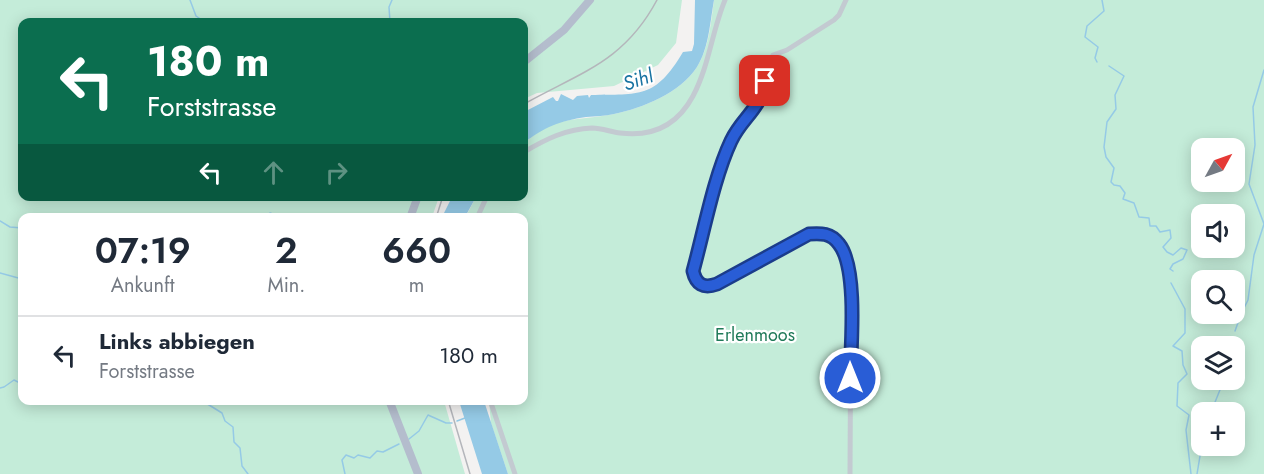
<!DOCTYPE html>
<html lang="de">
<style>
body{margin:0;font-family:Jost,sans-serif;background:#f6f6f7;color:#1f2937;height:100vh;display:flex;flex-direction:column;font-size:22px;white-space:nowrap}
*{box-sizing:border-box;margin:0}
p{font-size:20px;color:#747a83}
.icon{flex:none;width:33px;height:33px;fill:none;stroke:currentColor;stroke-width:2;stroke-linecap:round;stroke-linejoin:round}
.map{position:relative;flex:1;overflow:hidden}
.panel{position:absolute;left:18px;top:213px;width:510px;height:192px;display:flex;flex-direction:column;background:#fff;border-radius:12px;box-shadow:0 3px 15px #0003}
.panel>*{flex:none}
.guide{position:absolute;left:18px;top:18px;width:510px;height:183px;border-radius:12px;box-shadow:0 3px 15px #0003;background:#0b6e4f;color:#fff;overflow:hidden}
.needle{width:39px;rotate:50deg}
.tools{position:absolute;left:1191px;top:138px;display:grid;gap:12px}
.tools a{display:grid;place-items:center;width:54px;height:54px;border-radius:12px;background:#fff;box-shadow:0 3px 15px #0003;font-size:30px}
.pin{position:absolute;display:grid;place-items:center;width:51px;height:51px;color:#fff;margin:-26px;border-radius:12px;box-shadow:0 3px 9px #0006}
.me{position:absolute;width:66px;margin:-33px;rotate:0deg;stroke-linejoin:round;filter:drop-shadow(0 0 4px #0008)}
.turn{display:flex;align-items:center;gap:21px;height:126px;padding:0 30px;font-size:27px}
.turn .icon{width:78px;height:78px;stroke-width:2.5}
.turn b{display:block;font-size:42px;line-height:51px}
.lanes{display:flex;align-items:center;height:57px;padding:0 30px;background:#0003;justify-content:center;gap:30px;direction:ltr}
.lanes .off{opacity:.35}
.eta{display:flex;justify-content:space-evenly;align-items:center;height:102px;text-align:center}
.eta b{font-size:36px;font-weight:600;line-height:42px}
ul{padding:0;list-style:none}
li{display:flex;align-items:center;gap:18px;height:78px;padding:0 30px;border-top:2px solid #e0e1e3}
li div{flex:1}
li b{display:block;font-size:22px}
li em{font-style:normal}
.map>svg:first-child{display:block}
.green{fill:#c4ecd9;fill-rule:evenodd}
.water{fill:#95cae6}
.lines{fill:none;stroke-linecap:round;stroke-linejoin:round}
.stream{stroke:#95cae6;stroke-width:1.5}
.minor{stroke:#c3cad1;stroke-width:5}
.primary{stroke:#b4bdcd;stroke-width:8}
.rail{stroke:#b4b6bb;stroke-width:1.5}
.route-casing{stroke:#1b3c8b;stroke-width:15}
.route{stroke:#295dd6;stroke-width:10}
.labels{text-anchor:middle;dominant-baseline:central;stroke-width:4.5;stroke-linejoin:round;paint-order:stroke}
.park-label{font-size:18px;fill:#207a59;stroke:#fff}
.water-label{font-size:20px;font-style:italic;fill:#1973a2;stroke:#fff}
</style>
<div class="map">
<svg width="1264" height="474" viewBox="0 0 1264 474">
<rect width="100%" height="100%" fill="#f3f2f1"/>
<path class="green" d="M 0,0 L 682,0 L 676,43 L 658,65 L 614,86 L 537,93 L 524,99 L 524,22 L 22,22 L 22,196 L 439,197 L 432,217 L 22,218 L 22,400 L 444,401 L 465,474 L 0,474 Z
M 714,0 L 1264,0 L 1264,474 L 508,474 L 491,423 L 489,401 L 524,400 L 524,218 L 465,218 L 476,197 L 524,196 L 524,143 C 531,138 538,131 546,127 C 568,117 591,119 614,114 C 643,108 680,93 697,67 C 709,48 711,22 714,0 ZM 1202,148 L 1234,148 L 1234,182 L 1202,182 ZM 1202,214 L 1234,214 L 1234,248 L 1202,248 ZM 1202,280 L 1234,280 L 1234,314 L 1202,314 ZM 1202,346 L 1234,346 L 1234,380 L 1202,380 ZM 1202,412 L 1234,412 L 1234,446 L 1202,446 Z"/>
<path class="water" d="M 695,0 L 714,0 C 710,22 709,48 697,67 C 680,93 643,108 614,114 C 605,116 596,116 586,117 C 560,121 544,127 524,143 L 524,112 L 553,97 L 556,101 L 558,101 L 561,94 L 573,100 L 577,96 L 588,95 L 589,98 L 591,95 C 640,94 655,99 683,52 L 692,51 L 694,44 Z
M 452,197 L 476,197 L 465,217 L 442,217 Z
M 459,401 L 484,401 L 508,474 L 482,474 Z"/>
<g class="lines">
<path class="stream" d="M 190,0 L 196,16 L 205,22
M 213,22 L 229,20 L 231,22
M 390,22 L 389,7 L 392,0
M 1097,62 L 1095,58 L 1098,47 L 1085,37 L 1087,26 L 1104,11 L 1102,0
M 1109,66 L 1124,76 L 1115,95 L 1116,109 L 1107,122 L 1104,147 L 1106,157 L 1114,168 L 1111,182 L 1114,185 L 1120,186 L 1125,193 L 1123,199 L 1134,203 L 1139,217 L 1149,218 L 1150,226 L 1156,226 L 1160,232 L 1170,230 L 1171,238 L 1163,247 L 1167,252 L 1173,255 L 1181,248 L 1187,250 L 1183,259 L 1173,264 L 1170,269 L 1173,271
M 263,218 L 270,213 L 284,218
M 0,221 L 10,227 L 22,228
M 0,273 L 22,279
M 1171,283 L 1185,309 L 1185,333 L 1173,346 L 1182,351 L 1183,365 L 1187,374 L 1178,383 L 1177,406 L 1189,415 L 1186,430 L 1191,474
M 1243,310 L 1248,300 L 1254,255 L 1264,224 L 1249,184 L 1255,145 L 1253,107 L 1264,70
M 1235,331 L 1240,317
M 1230,346 L 1231,341
M 0,388 L 4,387 L 14,380 L 22,384
M 178,400 L 181,404 L 191,400
M 201,400 L 222,413 L 225,421 L 233,427 L 234,442 L 240,448 L 242,466 L 248,474
M 1211,412 L 1224,380
M 457,421 L 465,418
M 409,439 L 419,431 L 428,415 L 446,423 L 452,423
M 345,474 L 342,460 L 346,455 L 354,458 L 358,455 L 370,458 L 377,451 L 383,452 L 399,444
M 1197,474 L 1202,444"/>
<path class="minor" d="M 846,0 L 839,15 L 834,20 L 787,50 L 773,55 L 768,65 L 763,97 L 739,128 L 724,159 L 693,271 C 707,327 802,201 838,243 C 847,253 848,270 851,282 L 850,474
M 524,152 C 546,139 566,129 592,128 C 602,128 611,132 620,133 C 652,137 677,126 693,96 C 709,66 712,31 725,0
M 477,218 L 487,196
M 490,400 L 515,474"/>
<path class="primary" d="M 524,62 L 564,30 L 590,0
M 410,218 L 418,196
M 389,400 L 418,474"/>
<path class="rail" d="M 524,104 C 581,72 624,62 657,0
M 436,218 L 443,196
M 448,400 L 470,474"/>
</g>
<g class="lines">
<defs>
<path id="route" d="M 765,81 C 760,111 743,116 731,141 C 714,177 704,231 693,271 C 696,284 703,289 717,284 L 809,234 C 821,233 831,233 839,244 C 858,268 851,346 850,378"/>
</defs>
<use href="#route" class="route-casing"/>
<use href="#route" class="route"/>
</g>
<g class="labels">
<g class="park-label">
<text x="755" y="335">Erlenmoos</text>
</g>
<g class="water-label">
<text transform="translate(638 80) rotate(-19)">Sihl</text>
</g>
</g>
</svg>
<div class="tools">
<a><svg class="needle" viewBox="-14 -14 28 28"><path d="M0-13l5 13h-10z" fill="#e53935"/><path d="M0 13l5-13h-10z" fill="#747a83"/></svg></a>
<a><svg class="icon" aria-label="sound" viewBox="0 0 24 24"><path d="M4 9h4l5-4v14l-5-4H4zM17 9q2 3 0 6"/></svg></a>
<a><svg class="icon" aria-label="search" viewBox="0 0 24 24"><circle cx="10" cy="10" r="6"/><path d="M15 15l6 6"/></svg></a>
<a><svg class="icon" aria-label="layers" viewBox="0 0 24 24"><path d="M12 4l9 5-9 5-9-5zM3 14l9 5 9-5"/></svg></a>
<a>+</a>
</div>
<div class="pin" style="left:765px;top:81px;background:#d93025"><svg class="icon" aria-label="arrive" viewBox="0 0 24 24"><path d="M6 21V4h12l-3 4 3 4H6"/></svg></div>
<svg class="me" style="left:850px;top:378px" viewBox="-20 -20 40 40"><circle r="17" fill="#295dd6" stroke="#fff" stroke-width="3"/><path d="M0-11L8 9 0 5-8 9z" fill="#fff"/></svg>
<div class="guide">
<div class="turn"><svg class="icon" aria-label="left" viewBox="0 0 24 24"><path d="M17 20v-9H6M10 6l-5 5 5 5"/></svg><div><b>180 m</b>Forststrasse</div></div>
<div class="lanes"><svg class="icon" aria-label="left" viewBox="0 0 24 24"><path d="M17 20v-9H6M10 6l-5 5 5 5"/></svg><svg class="icon off" aria-label="ahead" viewBox="0 0 24 24"><path d="M12 20V5M6 11l6-6 6 6"/></svg><svg class="icon off" aria-label="right" viewBox="0 0 24 24"><path d="M7 20v-9h11M14 6l5 5-5 5"/></svg></div>
</div>
<section class="panel">
<div class="eta">
<div><b>07:19</b><p>Ankunft</p></div>
<div><b>2</b><p>Min.</p></div>
<div><b>660</b><p>m</p></div>
</div>
<ul>
<li><svg class="icon" aria-label="left" viewBox="0 0 24 24"><path d="M17 20v-9H6M10 6l-5 5 5 5"/></svg><div><b>Links abbiegen</b><p>Forststrasse</p></div><em>180 m</em></li>
</ul>
</section>
</div>
